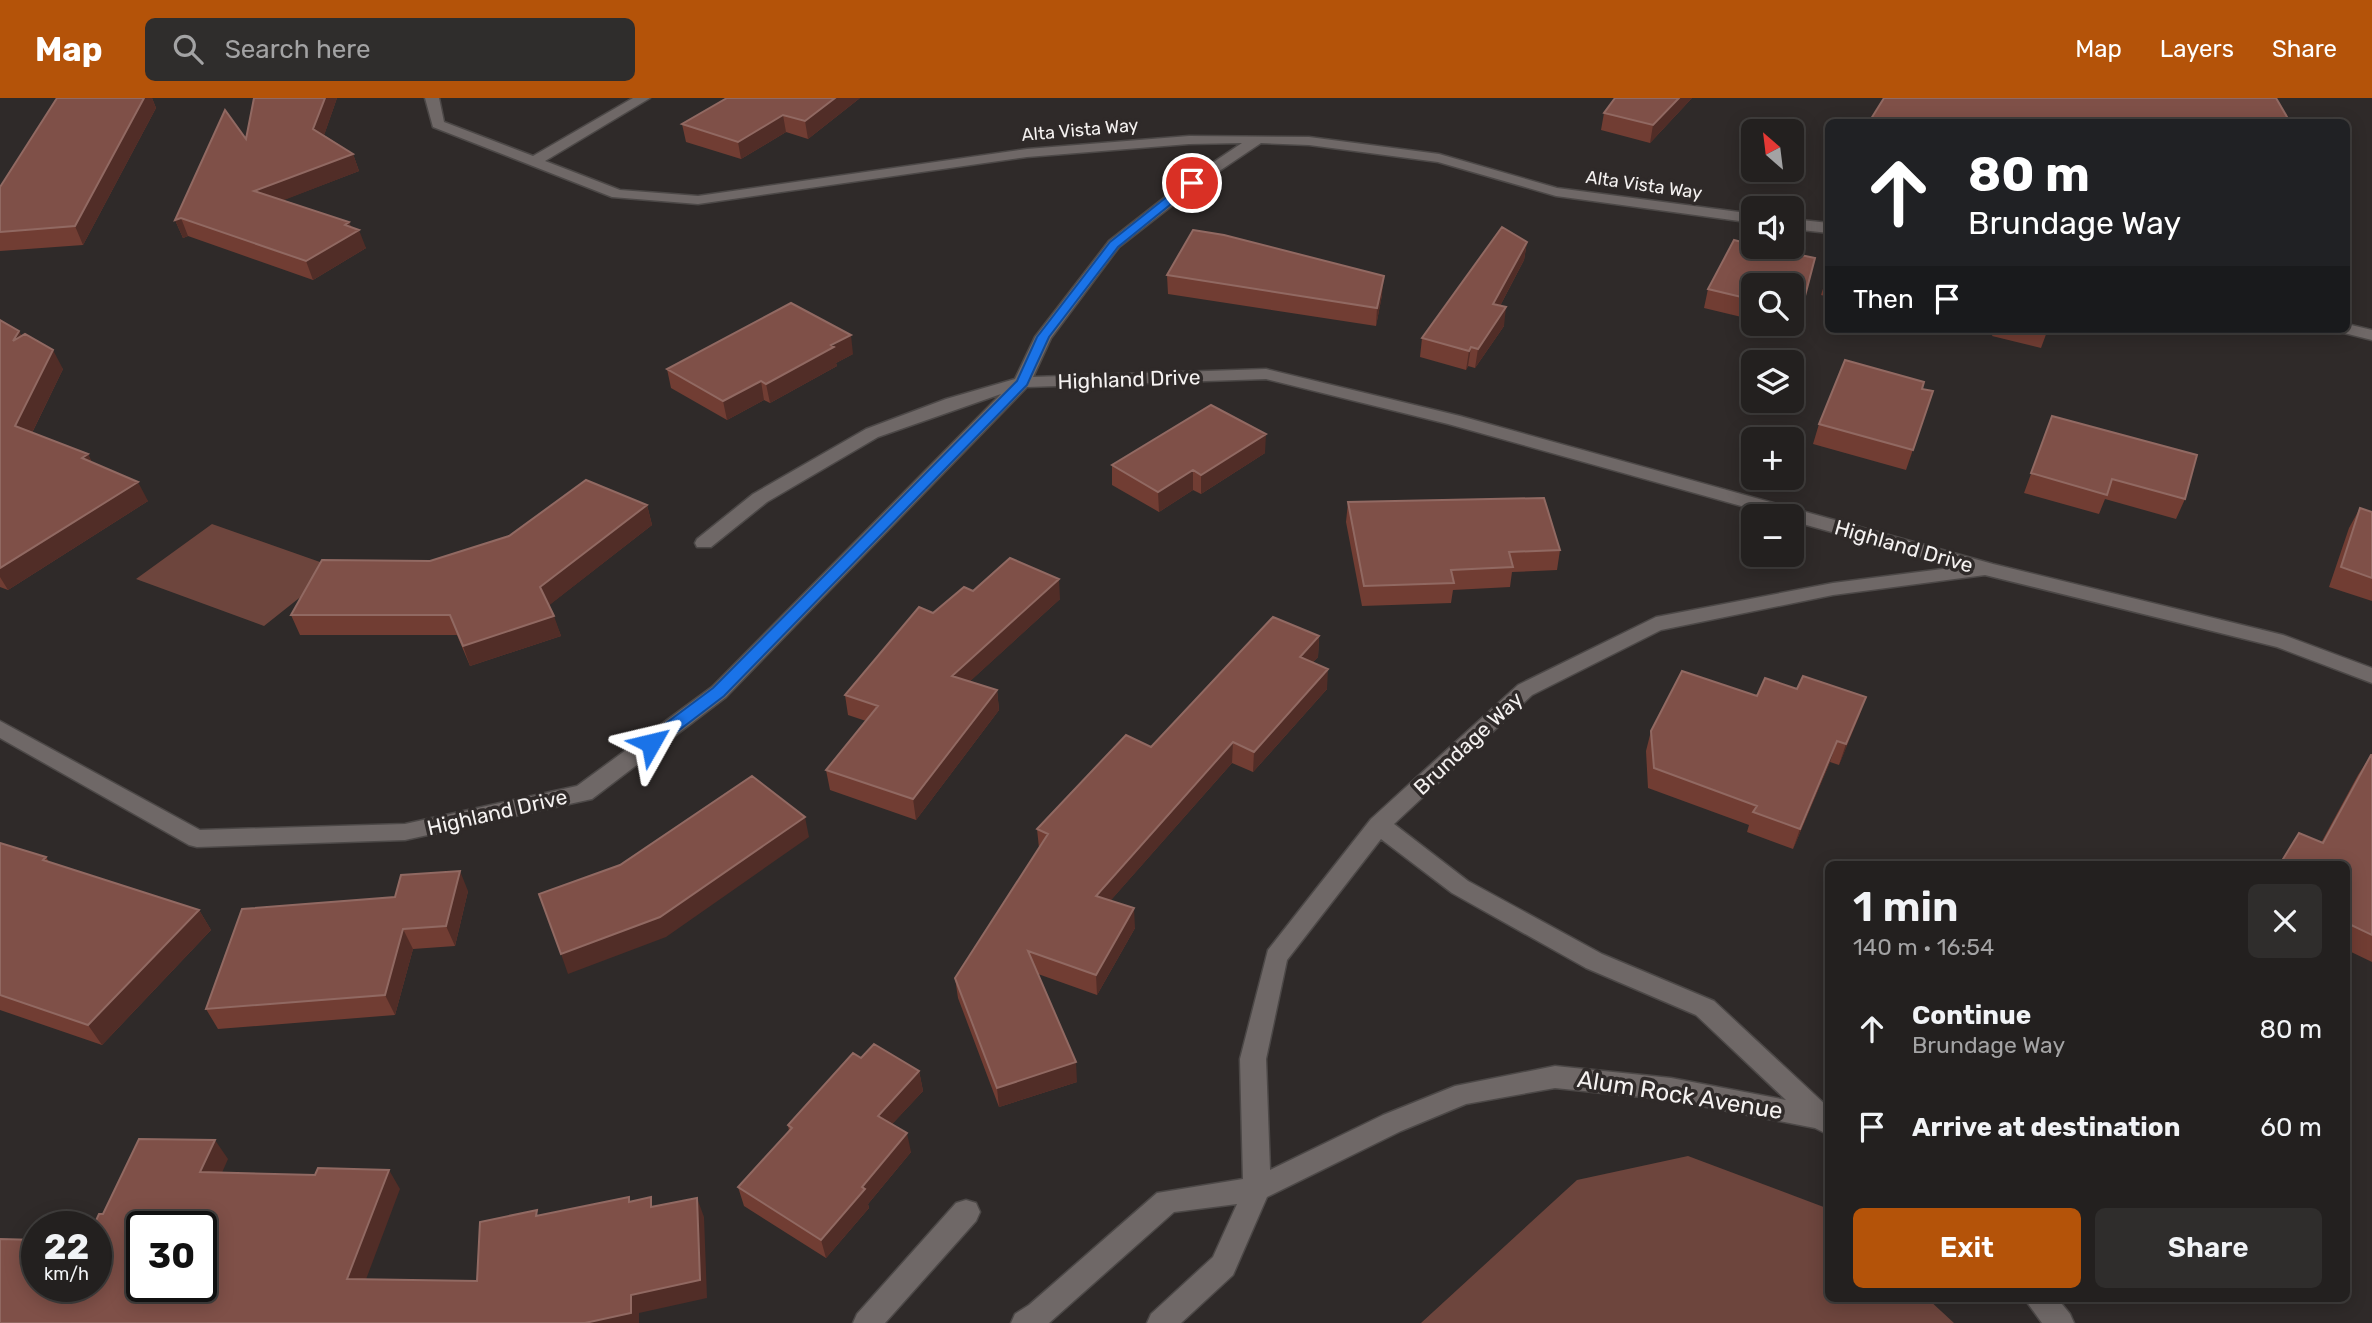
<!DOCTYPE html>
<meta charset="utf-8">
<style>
body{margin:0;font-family:Rubik,sans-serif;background:#2f2d2c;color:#f1f3f6;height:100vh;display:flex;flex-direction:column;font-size:26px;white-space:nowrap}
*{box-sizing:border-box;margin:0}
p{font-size:23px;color:#a3a3a4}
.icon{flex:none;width:38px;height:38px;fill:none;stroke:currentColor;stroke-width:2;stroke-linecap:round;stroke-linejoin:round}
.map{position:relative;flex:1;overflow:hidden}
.panel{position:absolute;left:1825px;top:763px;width:525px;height:441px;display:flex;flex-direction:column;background:#23201f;border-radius:10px;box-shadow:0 4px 18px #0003,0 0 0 2px #403e3d}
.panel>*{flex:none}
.guide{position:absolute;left:1825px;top:21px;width:525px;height:214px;border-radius:10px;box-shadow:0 4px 18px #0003,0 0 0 2px #403e3d;background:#202124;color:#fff;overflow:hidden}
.needle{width:46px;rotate:332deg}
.buttons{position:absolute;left:1741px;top:21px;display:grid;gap:14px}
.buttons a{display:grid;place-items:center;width:63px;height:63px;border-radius:10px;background:#23201f;box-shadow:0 4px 18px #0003,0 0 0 2px #403e3d;font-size:35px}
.speed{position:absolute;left:21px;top:1113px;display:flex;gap:14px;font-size:35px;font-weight:700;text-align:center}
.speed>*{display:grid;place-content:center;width:91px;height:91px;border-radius:50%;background:#23201f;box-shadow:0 4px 18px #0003,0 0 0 2px #403e3d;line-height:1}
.speed small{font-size:18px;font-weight:400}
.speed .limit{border:4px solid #111;border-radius:10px;background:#fff;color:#111}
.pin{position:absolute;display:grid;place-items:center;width:60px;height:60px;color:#fff;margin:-30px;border:4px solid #fff;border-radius:50%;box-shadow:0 2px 7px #0007}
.me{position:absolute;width:77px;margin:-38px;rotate:53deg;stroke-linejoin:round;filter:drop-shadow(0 0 5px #0008)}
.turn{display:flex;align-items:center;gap:24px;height:147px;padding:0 28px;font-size:32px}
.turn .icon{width:91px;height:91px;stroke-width:2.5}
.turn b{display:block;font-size:49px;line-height:60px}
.then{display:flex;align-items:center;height:66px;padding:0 28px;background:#0003;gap:14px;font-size:26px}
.round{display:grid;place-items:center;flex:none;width:74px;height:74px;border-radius:10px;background:#2f2d2c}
.head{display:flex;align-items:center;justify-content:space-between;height:119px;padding:0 28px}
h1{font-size:42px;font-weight:600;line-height:52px}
.button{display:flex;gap:14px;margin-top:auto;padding:14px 28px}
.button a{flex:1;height:80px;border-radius:10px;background:#b45309;color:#fff;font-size:28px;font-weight:600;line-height:80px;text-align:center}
.button a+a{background:#2f2d2c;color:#f1f3f6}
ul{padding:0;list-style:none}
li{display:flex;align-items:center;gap:21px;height:98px;padding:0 28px}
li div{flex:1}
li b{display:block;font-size:26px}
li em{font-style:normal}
header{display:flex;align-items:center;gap:42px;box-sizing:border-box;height:98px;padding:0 35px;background:#b45309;color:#fff}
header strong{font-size:33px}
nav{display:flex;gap:38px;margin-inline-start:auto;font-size:24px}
.search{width:490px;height:63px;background:#2f2d2c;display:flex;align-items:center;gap:18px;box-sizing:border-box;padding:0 24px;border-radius:10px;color:#a3a3a4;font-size:26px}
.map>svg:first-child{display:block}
.green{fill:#6d453d}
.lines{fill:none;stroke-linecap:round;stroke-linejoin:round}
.minor-casing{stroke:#4c4847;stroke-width:3}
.minor{fill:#6f6867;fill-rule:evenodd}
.wall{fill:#713d33}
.shaded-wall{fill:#512d27}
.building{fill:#7f5048;stroke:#916962;stroke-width:2;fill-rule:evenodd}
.route{fill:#1a73e8;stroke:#114b97;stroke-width:2}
.labels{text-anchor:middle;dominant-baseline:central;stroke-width:7;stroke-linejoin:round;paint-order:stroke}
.far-street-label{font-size:18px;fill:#f4f1f0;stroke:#2f2a29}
.street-label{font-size:21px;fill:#f4f1f0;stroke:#2f2a29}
.near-street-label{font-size:24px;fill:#f4f1f0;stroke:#2f2a29}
</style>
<header>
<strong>Map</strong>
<div class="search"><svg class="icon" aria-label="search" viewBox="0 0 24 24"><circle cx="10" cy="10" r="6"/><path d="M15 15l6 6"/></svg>Search here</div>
<nav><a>Map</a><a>Layers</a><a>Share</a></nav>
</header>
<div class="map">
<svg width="2372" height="1225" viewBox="0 0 2372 1225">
<rect width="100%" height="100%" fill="#2f2a29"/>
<path class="green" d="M 212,426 L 337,470 L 264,528 L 136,481 Z
M 1688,1058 L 1829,1111 L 1829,1200 L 1928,1201 L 1954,1225 L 1421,1225 L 1577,1082 Z"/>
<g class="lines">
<defs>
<path id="minor" d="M 425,0 L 439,0 L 444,24 L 533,58 L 633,0 L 650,0 L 545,63 L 620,92 L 698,98 L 1027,51 L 1189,38 L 1309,39 L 1439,56 L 1557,90 L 1754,116 L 1754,125 L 1556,98 L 1438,64 L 1309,47 L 1261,45 L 1197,88 L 1119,149 L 1051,240 L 1033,279 L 1266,271 L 1460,318 L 1993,466 L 2283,537 L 2372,570 L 2372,585 L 2277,549 L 1985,477 L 1833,497 L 1661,532 L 1532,597 L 1394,726 L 1468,783 L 1602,856 L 1714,903 L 1829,1010 L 1829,1037 L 1815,1030 L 1671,1002 L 1555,990 L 1466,1006 L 1401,1033 L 1267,1099 L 1233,1177 L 1181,1225 L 1147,1225 L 1151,1216 L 1213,1159 L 1237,1106 L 1174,1114 L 1049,1225 L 1011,1225 L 1015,1216 L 1029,1207 L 1157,1095 L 1243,1081 L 1240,961 L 1268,852 L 1371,721 L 1518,587 L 1656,519 L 1833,485 L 1958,469 L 1792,423 L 1792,418 L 1777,418 L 1448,326 L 1266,281 L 1027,289 L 726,599 L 592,701 L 405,742 L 197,749 L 189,747 L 0,640 L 0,623 L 200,732 L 405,726 L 577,688 L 712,589 L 1001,296 L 878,339 L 767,404 L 711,449 L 697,449 L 695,445 L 697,441 L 753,396 L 866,331 L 946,301 L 1015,281 L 1035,239 L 1109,143 L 1187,82 L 1242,45 L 1189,46 L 1027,59 L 698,106 L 612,99 L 433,29 ZM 1381,741 L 1452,795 L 1586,870 L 1696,917 L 1786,1002 L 1671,980 L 1555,968 L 1455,988 L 1383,1017 L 1270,1072 L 1266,961 L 1287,862 Z
M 1792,121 L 1829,125 L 1829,135 L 1792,131 Z
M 2347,226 L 2372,232 L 2372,242 L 2340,234 L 2338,231 L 2347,231 Z
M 966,1102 L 976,1105 L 980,1114 L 976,1123 L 885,1225 L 853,1225 L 857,1216 L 956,1105 Z
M 2024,1200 L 2057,1200 L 2070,1216 L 2074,1225 L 2042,1225 Z"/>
</defs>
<use href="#minor" class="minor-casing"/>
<use href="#minor" class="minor"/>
</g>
<path class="wall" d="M 57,0 L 152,0 L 156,10 L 83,147 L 0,153 L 0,89 Z
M 254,0 L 337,0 L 324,37 L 353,56 L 359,73 L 283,102 L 349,124 L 351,129 L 366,150 L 313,182 L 188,138 L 183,140 L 175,122 L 246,41 Z
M 860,0 L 808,41 L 786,34 L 741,61 L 686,44 L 682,26 Z
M 1692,0 L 1650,45 L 1601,32 L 1604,15 Z
M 1527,144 L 1524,162 L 1500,208 L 1504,228 L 1475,270 L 1468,268 L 1466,272 L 1420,259 L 1422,240 Z
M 1815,160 L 1796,232 L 1771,226 L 1792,226 L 1792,187 L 1754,187 L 1754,222 L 1704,210 L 1708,191 Z
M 1829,172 L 1829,199 L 1821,197 Z
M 1167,177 L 1382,197 L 1376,228 L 1168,196 Z
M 0,222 L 19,233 L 21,238 L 63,271 L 32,335 L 88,356 L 92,365 L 148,403 L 8,492 L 0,489 Z
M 1995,231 L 2048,231 L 2041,250 L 1992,238 Z
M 853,256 L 836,265 L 837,268 L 770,305 L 764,302 L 727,322 L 671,290 L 667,271 Z
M 1922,291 L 1933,293 L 1906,372 L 1813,346 L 1819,326 Z
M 2052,318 L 2185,401 L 2176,421 L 2105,401 L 2099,416 L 2024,395 Z
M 1265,355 L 1201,396 L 1193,392 L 1159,414 L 1112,387 L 1112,367 Z
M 1348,404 L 1560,452 L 1557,472 L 1512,474 L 1510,489 L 1453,492 L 1451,505 L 1362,508 L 1346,424 Z
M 647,407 L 652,427 L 549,507 L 561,538 L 470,568 L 457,537 L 300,537 L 291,517 L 430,463 Z
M 2360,410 L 2372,414 L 2372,503 L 2329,489 L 2349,430 Z
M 973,493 L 1060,501 L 970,583 L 997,592 L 999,612 L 916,722 L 830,692 L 826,672 L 866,623 L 848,617 L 845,597 L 933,515 Z
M 1319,538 L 1318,559 L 1313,564 L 1327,591 L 1253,674 L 1232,665 L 1110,803 L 1135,830 L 1097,897 L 1038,876 L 1077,984 L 999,1009 L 958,900 L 955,880 L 1039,750 L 1037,731 L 1151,649 Z
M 1797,591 L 1866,599 L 1839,667 L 1830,664 L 1793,751 L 1747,734 L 1749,727 L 1648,690 L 1646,653 L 1651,633 L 1757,598 Z
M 2371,657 L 2372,657 L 2372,864 L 2347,852 L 2347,766 L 2279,766 L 2299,735 L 2321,745 L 2358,677 Z
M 0,745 L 46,759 L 49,764 L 199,812 L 211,832 L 102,947 L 0,912 Z
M 468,793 L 455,848 L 413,851 L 395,917 L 218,931 L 206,911 L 395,799 Z
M 861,960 L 919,973 L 923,993 L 892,1026 L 911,1054 L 868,1106 L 869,1110 L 826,1160 L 744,1108 L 738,1089 L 789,1033 L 788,1027 Z"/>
<path class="shaded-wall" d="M 144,0 L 152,0 L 156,10 L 83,147 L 75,128 Z
M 325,0 L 337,0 L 320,49 L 313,31 Z
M 835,0 L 860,0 L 808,41 L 805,23 Z
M 1679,0 L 1692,0 L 1650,45 L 1653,27 Z
M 783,17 L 786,34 L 741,61 L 738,44 Z
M 353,56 L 359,73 L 261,111 L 254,93 Z
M 181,120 L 188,138 L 183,140 L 175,122 Z
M 349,124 L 353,136 L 359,132 L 366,150 L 313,182 L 306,163 Z
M 1527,144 L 1524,162 L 1491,225 L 1493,206 Z
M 1384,178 L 1382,197 L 1376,228 L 1377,210 Z
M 1506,209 L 1504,228 L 1475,270 L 1478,251 Z
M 19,233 L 28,251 L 13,243 Z
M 851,237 L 853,256 L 836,265 L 837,268 L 770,305 L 766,286 Z
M 1471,249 L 1468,268 L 1466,272 L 1469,253 Z
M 53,252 L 63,271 L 26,347 L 15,328 Z
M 761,283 L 764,302 L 727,322 L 723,303 Z
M 1266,336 L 1265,355 L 1201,396 L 1201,377 Z
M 88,356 L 98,376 L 82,360 Z
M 1193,372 L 1193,392 L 1159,414 L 1158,394 Z
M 138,384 L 148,403 L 8,492 L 0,479 L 0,470 Z
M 647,407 L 652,427 L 547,509 L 540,489 Z
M 1059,481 L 1060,501 L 954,598 L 952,578 Z
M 554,518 L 561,538 L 470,568 L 463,548 Z
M 1319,538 L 1318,559 L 1299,579 L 1300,559 Z
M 1328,571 L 1327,591 L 1253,674 L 1254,654 Z
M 997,592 L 999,612 L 916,722 L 913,701 Z
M 1866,599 L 1859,619 L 1839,667 L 1846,646 Z
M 1837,643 L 1830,664 L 1793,751 L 1800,731 Z
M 1233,644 L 1232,665 L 1097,818 L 1096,798 Z
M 805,719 L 809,739 L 666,839 L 568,876 L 561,856 Z
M 460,773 L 468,793 L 455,848 L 446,828 Z
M 1134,810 L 1135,830 L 1097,897 L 1096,877 Z
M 199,812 L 211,832 L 102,947 L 88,927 Z
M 403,831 L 413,851 L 395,917 L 385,897 Z
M 1076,964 L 1077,984 L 999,1009 L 997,990 Z
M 919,973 L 923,993 L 882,1037 L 878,1018 Z
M 907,1035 L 911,1054 L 868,1106 L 869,1110 L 826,1160 L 821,1142 L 862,1089 Z
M 215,1042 L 228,1061 L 214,1093 L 200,1074 Z
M 389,1072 L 400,1091 L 359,1200 L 347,1181 Z
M 697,1100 L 704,1119 L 707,1200 L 639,1215 L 639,1225 L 585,1225 L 631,1197 Z"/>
<path class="building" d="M 57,0 L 144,0 L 75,128 L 0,134 L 0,89 Z
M 254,0 L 325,0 L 313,31 L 353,56 L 254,93 L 349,124 L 345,127 L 359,132 L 306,163 L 181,120 L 175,122 L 225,12 L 246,41 Z
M 727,0 L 835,0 L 805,23 L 783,17 L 738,44 L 682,26 Z
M 1615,0 L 1679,0 L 1653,27 L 1604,15 Z
M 1884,0 L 2276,0 L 2290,24 L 1869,24 Z
M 1502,129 L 1527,144 L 1493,206 L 1506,209 L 1478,251 L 1471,249 L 1469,253 L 1422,240 Z
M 1193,132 L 1224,137 L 1384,178 L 1377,210 L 1167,177 Z
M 1734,142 L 1754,147 L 1754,149 L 1762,149 L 1815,160 L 1801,213 L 1792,211 L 1792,187 L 1754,187 L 1754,202 L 1708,191 Z
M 791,205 L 851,237 L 831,247 L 834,249 L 766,286 L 761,283 L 723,303 L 667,271 Z
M 0,222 L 19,233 L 13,243 L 25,236 L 53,252 L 15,328 L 88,356 L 82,360 L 138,384 L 0,470 Z
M 1845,262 L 1924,284 L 1922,291 L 1933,293 L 1913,352 L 1819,326 Z
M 1211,307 L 1266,336 L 1201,377 L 1193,372 L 1158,394 L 1112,367 Z
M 2052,318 L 2197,357 L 2185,401 L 2112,381 L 2107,397 L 2031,375 Z
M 586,382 L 647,407 L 540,489 L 554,518 L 463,548 L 450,517 L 291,517 L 322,462 L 430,463 L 509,438 Z
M 1544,400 L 1560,452 L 1509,454 L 1513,469 L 1451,472 L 1454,485 L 1364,488 L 1348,404 Z
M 2360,410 L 2372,414 L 2372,480 L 2341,469 Z
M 1010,460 L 1059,481 L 952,578 L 997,592 L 913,701 L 826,672 L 878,608 L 845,597 L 919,509 L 933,515 L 964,489 L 973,493 Z
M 1273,519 L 1319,538 L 1300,559 L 1328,571 L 1254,654 L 1233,644 L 1096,798 L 1134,810 L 1096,877 L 1028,853 L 1076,964 L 997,990 L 955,880 L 1048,736 L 1037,731 L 1126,637 L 1151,649 Z
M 1682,573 L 1757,598 L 1765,580 L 1797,591 L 1803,578 L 1866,599 L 1846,646 L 1837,643 L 1800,731 L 1753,714 L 1757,708 L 1654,670 L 1651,633 Z
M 2371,657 L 2372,657 L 2372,837 L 2347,825 L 2347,766 L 2280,766 L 2299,735 L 2323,745 Z
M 752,678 L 805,719 L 660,819 L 561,856 L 539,796 L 620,767 Z
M 0,745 L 46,759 L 43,762 L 199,812 L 88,927 L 0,897 Z
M 460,773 L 446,828 L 403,831 L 385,897 L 206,911 L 242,811 L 395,799 L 401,777 Z
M 874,946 L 919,973 L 878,1018 L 907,1035 L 862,1089 L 865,1091 L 821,1142 L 738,1089 L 792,1030 L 788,1027 L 853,955 L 861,960 Z
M 139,1041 L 215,1042 L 200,1074 L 315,1077 L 318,1070 L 389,1072 L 347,1181 L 477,1183 L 480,1124 L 537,1112 L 536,1118 L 629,1099 L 629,1104 L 651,1099 L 651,1109 L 697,1100 L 700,1182 L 631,1197 L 631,1215 L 585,1225 L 0,1225 L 0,1141 L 37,1142 L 37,1188 L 96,1188 L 96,1129 L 93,1129 L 99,1116 L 103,1116 ZM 142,1129 L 201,1129 L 201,1188 L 142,1188 Z"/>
<path class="route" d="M 1188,82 L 1197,85 L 1118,149 L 1049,239 L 1027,287 L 724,598 L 657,649 L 646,649 L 643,645 L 646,640 L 713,590 L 1017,283 L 1037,239 L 1110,144 Z"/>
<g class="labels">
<g class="far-street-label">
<text transform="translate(1080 32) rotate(-5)">Alta Vista Way</text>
<text transform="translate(1644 87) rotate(8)">Alta Vista Way</text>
</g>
<g class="street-label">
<text transform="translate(1129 281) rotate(-2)">Highland Drive</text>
<text transform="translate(1904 448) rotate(16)">Highland Drive</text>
<text transform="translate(1468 645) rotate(-43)">Brundage Way</text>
<text transform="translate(497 714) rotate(-13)">Highland Drive</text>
</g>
<g class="near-street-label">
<text transform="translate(1680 997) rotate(9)">Alum Rock Avenue</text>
</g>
</g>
</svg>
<div class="buttons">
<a><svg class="needle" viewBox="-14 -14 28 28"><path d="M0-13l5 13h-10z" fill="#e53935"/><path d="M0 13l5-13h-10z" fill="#a3a3a4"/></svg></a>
<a><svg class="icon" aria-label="sound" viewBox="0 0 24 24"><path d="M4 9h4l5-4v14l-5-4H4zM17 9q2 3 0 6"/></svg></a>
<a><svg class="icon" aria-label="search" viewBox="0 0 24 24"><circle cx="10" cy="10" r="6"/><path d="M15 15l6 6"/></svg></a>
<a><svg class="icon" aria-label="layers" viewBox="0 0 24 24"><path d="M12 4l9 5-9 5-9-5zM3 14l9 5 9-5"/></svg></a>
<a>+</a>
<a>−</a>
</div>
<div class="speed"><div>22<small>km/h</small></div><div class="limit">30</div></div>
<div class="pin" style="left:1192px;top:85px;background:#d93025"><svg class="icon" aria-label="arrive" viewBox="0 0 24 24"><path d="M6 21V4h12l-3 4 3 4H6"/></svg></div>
<svg class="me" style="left:651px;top:645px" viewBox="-20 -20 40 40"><path d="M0-17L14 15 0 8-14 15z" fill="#1a73e8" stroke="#fff" stroke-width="4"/></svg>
<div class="guide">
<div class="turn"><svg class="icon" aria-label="ahead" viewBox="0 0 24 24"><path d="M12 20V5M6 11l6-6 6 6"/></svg><div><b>80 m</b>Brundage Way</div></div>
<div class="then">Then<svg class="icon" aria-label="arrive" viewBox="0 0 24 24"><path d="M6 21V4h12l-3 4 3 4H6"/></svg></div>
</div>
<section class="panel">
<div class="head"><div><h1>1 min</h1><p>140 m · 16:54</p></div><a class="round"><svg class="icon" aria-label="close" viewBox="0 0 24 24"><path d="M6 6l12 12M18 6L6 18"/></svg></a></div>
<ul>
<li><svg class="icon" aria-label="ahead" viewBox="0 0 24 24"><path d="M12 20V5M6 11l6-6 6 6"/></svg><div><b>Continue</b><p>Brundage Way</p></div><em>80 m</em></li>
<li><svg class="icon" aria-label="arrive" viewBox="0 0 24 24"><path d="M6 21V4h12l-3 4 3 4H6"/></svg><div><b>Arrive at destination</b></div><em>60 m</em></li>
</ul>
<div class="button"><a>Exit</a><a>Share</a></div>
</section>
</div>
